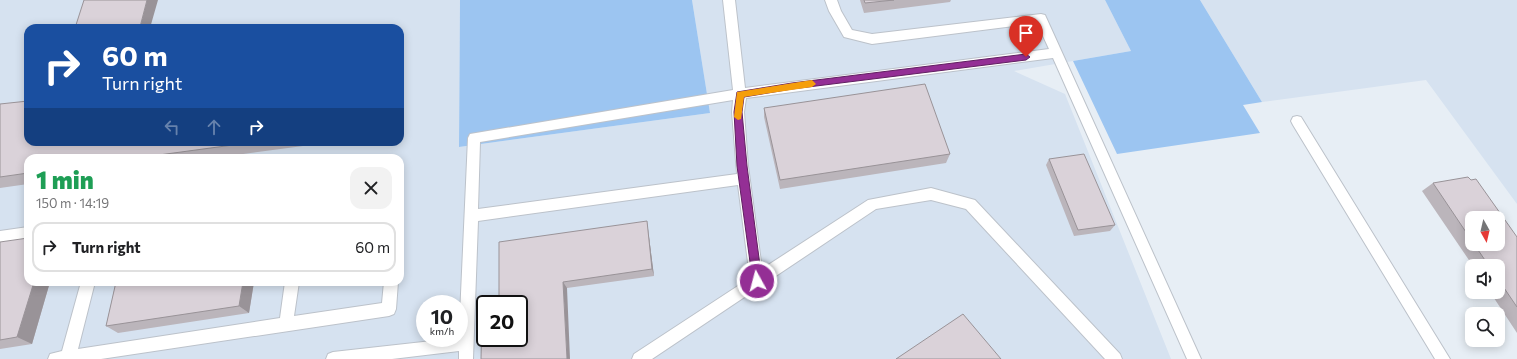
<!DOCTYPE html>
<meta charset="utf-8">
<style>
body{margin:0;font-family:Commissioner,sans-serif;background:#f2f2f2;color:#202124;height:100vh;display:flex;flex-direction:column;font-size:15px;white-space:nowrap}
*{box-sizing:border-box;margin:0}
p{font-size:13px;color:#757577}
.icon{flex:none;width:22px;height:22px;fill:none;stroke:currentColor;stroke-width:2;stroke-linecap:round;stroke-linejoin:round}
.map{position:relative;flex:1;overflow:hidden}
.details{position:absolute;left:24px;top:154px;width:380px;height:132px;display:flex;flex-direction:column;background:#fff;border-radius:12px;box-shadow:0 2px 10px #0003}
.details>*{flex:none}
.hud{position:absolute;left:24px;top:24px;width:380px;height:122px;border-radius:12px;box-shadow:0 2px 10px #0003;background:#1a4fa0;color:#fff;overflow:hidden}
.needle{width:26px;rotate:172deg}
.controls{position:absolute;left:1465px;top:211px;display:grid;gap:8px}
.controls a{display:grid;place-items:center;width:40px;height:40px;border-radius:8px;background:#fff;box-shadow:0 2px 10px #0003;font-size:20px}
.speed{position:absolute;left:416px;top:295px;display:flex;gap:8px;font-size:20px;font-weight:700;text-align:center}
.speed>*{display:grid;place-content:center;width:52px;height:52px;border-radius:50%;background:#fff;box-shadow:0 2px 10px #0003;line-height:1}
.speed small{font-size:10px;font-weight:400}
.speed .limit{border:2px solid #111;border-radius:6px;background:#fff;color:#111}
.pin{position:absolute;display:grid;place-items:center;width:34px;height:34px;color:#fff;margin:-41px -17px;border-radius:50% 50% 50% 0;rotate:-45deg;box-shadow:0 0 4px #0007}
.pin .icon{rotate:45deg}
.me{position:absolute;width:44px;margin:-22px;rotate:353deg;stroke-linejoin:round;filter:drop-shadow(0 0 3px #0008)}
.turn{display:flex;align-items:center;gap:14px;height:84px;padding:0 12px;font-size:18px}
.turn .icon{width:52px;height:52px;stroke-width:2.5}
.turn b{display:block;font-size:28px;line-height:34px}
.lanes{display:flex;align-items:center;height:38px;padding:0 12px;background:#0003;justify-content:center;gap:20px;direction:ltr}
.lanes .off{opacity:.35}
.round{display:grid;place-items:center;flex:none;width:42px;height:42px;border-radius:12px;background:#f2f2f2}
.head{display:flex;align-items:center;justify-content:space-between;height:68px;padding:0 12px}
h1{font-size:24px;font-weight:800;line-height:30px;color:#1e9e55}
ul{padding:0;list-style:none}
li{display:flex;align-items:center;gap:12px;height:50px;margin:0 8px 6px;padding:0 4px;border:2px solid #e0e0e0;border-radius:12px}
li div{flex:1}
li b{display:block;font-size:15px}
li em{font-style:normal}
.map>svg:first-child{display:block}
.built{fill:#d6e2f0;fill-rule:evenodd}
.green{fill:#9cc5f1}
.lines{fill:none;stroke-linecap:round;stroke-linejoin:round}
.lane-casing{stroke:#bcc2ca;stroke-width:2}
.lane{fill:#fff;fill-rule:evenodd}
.wall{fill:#bbb5bb;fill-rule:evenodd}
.shaded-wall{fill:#999398}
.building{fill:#dad2d9;stroke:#999398}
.route{fill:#942f95;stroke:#601f61}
.slow{fill:#f59e0b}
</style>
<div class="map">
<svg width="1517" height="359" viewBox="0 0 1517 359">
<rect width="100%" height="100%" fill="#e7eef5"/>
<path class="built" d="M 0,0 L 460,0 L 459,147 L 710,113 L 692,0 L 1105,0 L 1131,51 L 1014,71 L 1065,94 L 1171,359 L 0,359 ZM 28,28 L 400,28 L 400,142 L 28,142 ZM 28,158 L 400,158 L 400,282 L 28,282 ZM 425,304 L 459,304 L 459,338 L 425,338 ZM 485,304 L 519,304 L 519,338 L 485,338 Z
M 1200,0 L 1517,0 L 1517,204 L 1426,80 L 1262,102 Z"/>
<path class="green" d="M 460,0 L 692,0 L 710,113 L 459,147 Z
M 1105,0 L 1200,0 L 1262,102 L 1243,105 L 1260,133 L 1117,154 L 1073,61 L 1131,51 Z"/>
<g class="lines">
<defs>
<path id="lane" d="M 723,0 L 735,0 L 745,88 L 1049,49 L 1037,23 L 872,44 L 844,37 L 829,11 L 825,0 L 837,0 L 841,11 L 852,30 L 872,34 L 1041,14 L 1045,15 L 1201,359 L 1187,359 L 1053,58 L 746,98 L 744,112 L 748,166 L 762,269 L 868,200 L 931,188 L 975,200 L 1120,354 L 1122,359 L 1105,359 L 966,209 L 931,200 L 876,209 L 652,359 L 632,359 L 634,354 L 750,278 L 738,185 L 478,221 L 473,359 L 459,359 L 459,351 L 392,359 L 326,359 L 328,354 L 333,352 L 459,338 L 468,138 L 470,134 L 733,90 ZM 733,100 L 732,112 L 737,174 L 478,209 L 480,142 Z
M 1297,116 L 1301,117 L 1450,359 L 1435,359 L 1293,125 L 1291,121 L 1293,117 Z
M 28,227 L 28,239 L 0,243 L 0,231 Z
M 81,282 L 95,282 L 78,349 L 280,318 L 285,282 L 299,282 L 294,316 L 382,303 L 384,282 L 398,282 L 396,309 L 394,314 L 389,316 L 101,359 L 48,359 L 50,354 L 62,351 Z"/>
</defs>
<use href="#lane" class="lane-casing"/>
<use href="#lane" class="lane"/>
</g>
<path class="wall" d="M 860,0 L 951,0 L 950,2 L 864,13 Z
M 0,104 L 28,142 L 333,142 L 214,158 L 28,158 L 28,184 L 0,188 Z
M 764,108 L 950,154 L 946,163 L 780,189 L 764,117 Z
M 1049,159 L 1115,225 L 1110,231 L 1074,236 L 1046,165 Z
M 1433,183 L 1517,237 L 1517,333 L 1490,292 L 1498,292 L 1498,266 L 1473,266 L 1422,191 ZM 1472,218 L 1498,244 L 1472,244 Z
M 647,221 L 648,229 L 654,276 L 567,288 L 485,338 L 519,304 Z
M 0,242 L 28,282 L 50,282 L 32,344 L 0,349 Z
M 116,282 L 254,282 L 249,313 L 118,333 L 106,326 Z"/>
<path class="shaded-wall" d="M 147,0 L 158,0 L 150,28 L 141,28 L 140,27 Z
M 647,221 L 648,229 L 654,276 L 652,269 Z
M 34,282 L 50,282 L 32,344 L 17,337 Z
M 243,282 L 254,282 L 249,313 L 239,306 Z
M 563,282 L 567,288 L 570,359 L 567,359 Z"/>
<path class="building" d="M 84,0 L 147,0 L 140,27 L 131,28 L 75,28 Z
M 864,0 L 894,0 L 865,3 Z
M 925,84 L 950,154 L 780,180 L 764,108 Z
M 28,101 L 28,142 L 255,142 L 144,157 L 144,158 L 28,158 L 28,173 L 0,177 L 0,104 Z
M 1084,154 L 1115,225 L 1078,230 L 1049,159 Z
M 1468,177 L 1471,180 L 1476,179 L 1517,237 L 1517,307 L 1498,279 L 1498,266 L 1489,266 L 1474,244 L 1498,244 L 1498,218 L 1472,218 L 1472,241 L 1433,183 Z
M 647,221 L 652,269 L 563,282 L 567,359 L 481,359 L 482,313 L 485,312 L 485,338 L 519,338 L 519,304 L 499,304 L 499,242 Z
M 28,238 L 28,282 L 34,282 L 17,337 L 0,340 L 0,242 Z
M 116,282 L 243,282 L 239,306 L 106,326 Z
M 963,314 L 1001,359 L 896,359 Z"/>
<path class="route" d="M 1026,54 L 1030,57 L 1026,60 L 792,89 L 744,97 L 742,112 L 747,166 L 762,281 L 760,284 L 757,285 L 753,284 L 737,166 L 734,112 L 737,92 L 792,83 Z"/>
<path class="slow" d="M 812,80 L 816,84 L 812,87 L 744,97 L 741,119 L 738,120 L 734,117 L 737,92 Z"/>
</svg>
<div class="controls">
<a><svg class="needle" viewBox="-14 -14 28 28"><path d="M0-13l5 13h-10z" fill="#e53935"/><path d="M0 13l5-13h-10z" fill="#757577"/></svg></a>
<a><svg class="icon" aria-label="sound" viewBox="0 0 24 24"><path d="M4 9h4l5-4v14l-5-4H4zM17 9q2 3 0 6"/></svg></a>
<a><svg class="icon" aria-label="search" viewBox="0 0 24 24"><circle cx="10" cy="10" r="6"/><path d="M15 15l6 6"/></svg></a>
</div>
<div class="speed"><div>10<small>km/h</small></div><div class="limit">20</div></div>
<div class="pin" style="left:1026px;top:57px;background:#d93025"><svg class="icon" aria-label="arrive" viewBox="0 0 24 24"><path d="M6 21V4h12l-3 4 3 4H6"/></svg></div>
<svg class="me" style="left:757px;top:281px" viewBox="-20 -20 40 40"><circle r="17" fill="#942f95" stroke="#fff" stroke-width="3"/><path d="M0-11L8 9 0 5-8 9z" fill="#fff"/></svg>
<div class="hud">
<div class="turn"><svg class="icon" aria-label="right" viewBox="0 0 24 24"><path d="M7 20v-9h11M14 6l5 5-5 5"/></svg><div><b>60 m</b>Turn right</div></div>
<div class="lanes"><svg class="icon off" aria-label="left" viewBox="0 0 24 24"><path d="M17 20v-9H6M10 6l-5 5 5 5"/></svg><svg class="icon off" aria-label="ahead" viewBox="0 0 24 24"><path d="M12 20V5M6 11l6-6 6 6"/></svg><svg class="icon" aria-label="right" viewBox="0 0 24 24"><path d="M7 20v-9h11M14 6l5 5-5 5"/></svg></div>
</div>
<section class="details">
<div class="head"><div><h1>1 min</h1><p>150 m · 14:19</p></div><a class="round"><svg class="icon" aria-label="close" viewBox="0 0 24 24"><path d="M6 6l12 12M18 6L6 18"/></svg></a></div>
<ul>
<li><svg class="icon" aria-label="right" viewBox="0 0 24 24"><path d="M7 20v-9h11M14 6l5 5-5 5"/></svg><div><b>Turn right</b></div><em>60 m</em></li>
</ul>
</section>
</div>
